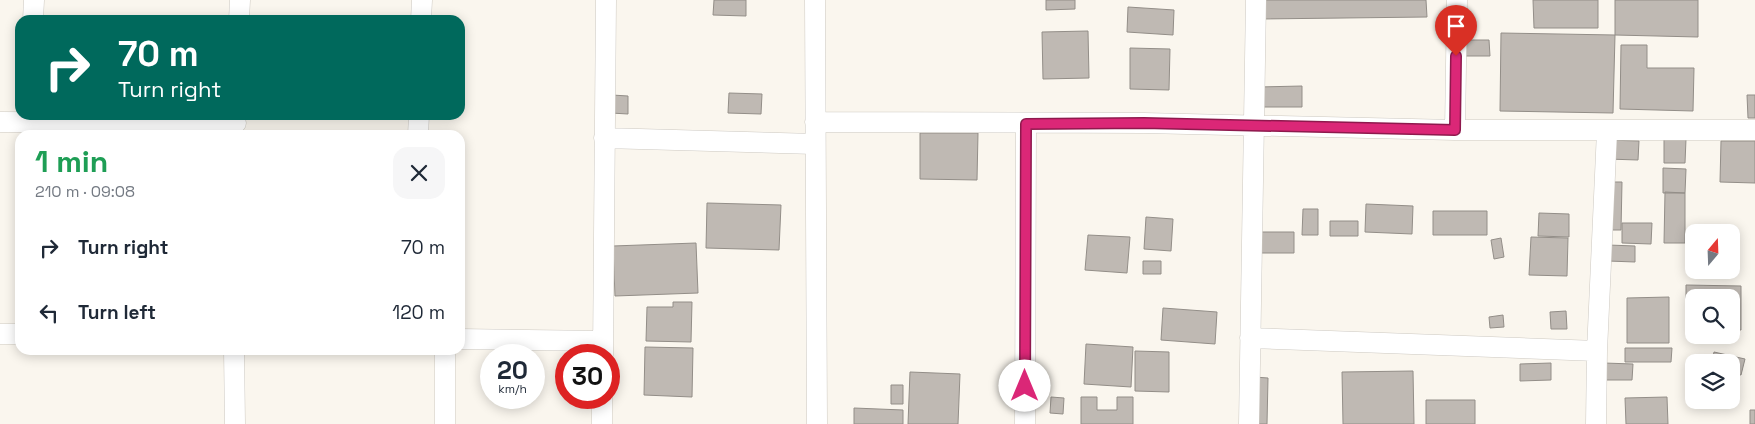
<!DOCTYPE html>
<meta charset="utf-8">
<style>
body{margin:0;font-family:"Space Grotesk",sans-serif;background:#f6f6f7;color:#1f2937;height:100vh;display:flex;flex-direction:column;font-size:19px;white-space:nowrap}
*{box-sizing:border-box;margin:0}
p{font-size:16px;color:#747a83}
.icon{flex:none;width:28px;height:28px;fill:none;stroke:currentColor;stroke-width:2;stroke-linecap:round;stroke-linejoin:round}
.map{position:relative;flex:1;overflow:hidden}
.sheet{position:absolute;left:15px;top:130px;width:450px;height:225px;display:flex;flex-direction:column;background:#fff;border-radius:15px;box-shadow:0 2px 12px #0003}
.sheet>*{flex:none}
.hud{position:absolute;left:15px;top:15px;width:450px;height:105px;border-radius:15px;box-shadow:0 2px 12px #0003;background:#00695c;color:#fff;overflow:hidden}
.needle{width:32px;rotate:19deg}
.fabs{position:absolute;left:1685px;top:224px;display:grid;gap:10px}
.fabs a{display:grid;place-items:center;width:55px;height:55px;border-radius:10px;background:#fff;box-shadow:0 2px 12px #0003;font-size:25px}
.speed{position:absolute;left:480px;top:344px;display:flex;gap:10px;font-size:25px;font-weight:700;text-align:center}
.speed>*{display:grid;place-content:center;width:65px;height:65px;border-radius:50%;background:#fff;box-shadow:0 2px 12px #0003;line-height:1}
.speed small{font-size:12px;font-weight:400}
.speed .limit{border:8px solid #d22;background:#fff;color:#111}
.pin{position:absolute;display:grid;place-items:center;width:42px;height:42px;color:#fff;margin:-51px -21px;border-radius:50% 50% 50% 0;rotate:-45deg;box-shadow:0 0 5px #0007}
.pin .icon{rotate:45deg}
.me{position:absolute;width:55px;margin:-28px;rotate:0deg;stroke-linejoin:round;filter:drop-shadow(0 0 4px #0008)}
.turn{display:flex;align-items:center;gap:18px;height:105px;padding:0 20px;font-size:22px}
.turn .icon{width:65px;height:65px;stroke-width:2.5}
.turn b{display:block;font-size:35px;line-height:42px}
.round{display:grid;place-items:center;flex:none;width:52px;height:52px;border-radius:15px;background:#f6f6f7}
.headline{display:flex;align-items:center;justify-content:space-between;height:85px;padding:0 20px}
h1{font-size:30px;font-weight:700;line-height:38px;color:#1e9e55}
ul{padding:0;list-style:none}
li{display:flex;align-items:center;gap:15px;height:65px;padding:0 20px}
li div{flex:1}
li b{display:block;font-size:19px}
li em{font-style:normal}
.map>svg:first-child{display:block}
.building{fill:#bfb9b3;stroke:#938e88}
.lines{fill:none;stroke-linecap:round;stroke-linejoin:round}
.street-casing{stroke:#cdc9c2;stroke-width:21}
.street{stroke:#fff;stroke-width:20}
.route-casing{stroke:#8e194d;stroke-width:12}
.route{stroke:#db2777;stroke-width:9}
</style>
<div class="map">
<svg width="1755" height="424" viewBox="0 0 1755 424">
<rect width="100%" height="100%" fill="#faf6ee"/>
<path class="building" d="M 714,0 L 746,0 L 746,16 L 713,15 Z
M 1046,0 L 1075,0 L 1075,9 L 1046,10 Z
M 1259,0 L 1426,0 L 1427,17 L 1260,19 Z
M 1533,0 L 1598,0 L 1598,28 L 1534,28 Z
M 1615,0 L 1698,0 L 1698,37 L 1615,35 Z
M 1128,7 L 1174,10 L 1173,35 L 1127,32 Z
M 1088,31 L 1089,78 L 1043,79 L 1042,32 Z
M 1501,33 L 1615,35 L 1613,113 L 1500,111 Z
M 1463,40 L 1489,40 L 1490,56 L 1463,56 Z
M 1621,45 L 1647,45 L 1647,68 L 1694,68 L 1693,111 L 1620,109 Z
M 1130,48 L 1170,49 L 1169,90 L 1130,89 Z
M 1302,86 L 1302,107 L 1259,107 L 1258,87 Z
M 729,93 L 762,94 L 761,114 L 728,113 Z
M 612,95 L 628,96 L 628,114 L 611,113 Z
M 1747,95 L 1755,95 L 1755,118 L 1748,118 Z
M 920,133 L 978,133 L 977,180 L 920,179 Z
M 1664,139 L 1686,139 L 1685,163 L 1664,163 Z
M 1607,140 L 1639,141 L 1638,160 L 1607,159 Z
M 1721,141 L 1755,141 L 1755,183 L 1720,182 Z
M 1663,168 L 1686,169 L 1685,193 L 1663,193 Z
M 1605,182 L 1622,182 L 1621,230 L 1604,230 Z
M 1665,192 L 1685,193 L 1685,243 L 1664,243 Z
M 707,203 L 781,205 L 779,250 L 706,248 Z
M 1366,204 L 1413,206 L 1412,234 L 1365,232 Z
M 1303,209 L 1318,209 L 1318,235 L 1302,235 Z
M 1433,211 L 1487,211 L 1487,235 L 1433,235 Z
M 1539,213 L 1569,214 L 1569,237 L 1538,236 Z
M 1146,217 L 1173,219 L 1171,251 L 1144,249 Z
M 1330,221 L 1358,221 L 1358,236 L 1330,236 Z
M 1622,223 L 1652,223 L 1651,244 L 1622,243 Z
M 1260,232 L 1294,232 L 1294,253 L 1260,253 Z
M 1088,235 L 1130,237 L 1127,273 L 1085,270 Z
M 1531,237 L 1568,238 L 1567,276 L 1529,275 Z
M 1501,238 L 1504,257 L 1494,259 L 1491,240 Z
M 696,243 L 698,293 L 615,296 L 613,246 Z
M 1608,245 L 1635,246 L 1635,262 L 1608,261 Z
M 1143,261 L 1161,261 L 1161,274 L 1143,274 Z
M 1686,285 L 1741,286 L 1741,330 L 1731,330 L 1731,298 L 1694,298 L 1694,329 L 1686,329 Z
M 1669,297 L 1669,343 L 1627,343 L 1627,298 Z
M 673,302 L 692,302 L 691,342 L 646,341 L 647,307 L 673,307 Z
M 1163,308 L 1217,312 L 1215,344 L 1161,340 Z
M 1566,311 L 1567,329 L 1551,329 L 1550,312 Z
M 1503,315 L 1504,327 L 1490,328 L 1489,317 Z
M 1086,344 L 1133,347 L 1131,387 L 1084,384 Z
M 645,347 L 693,348 L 692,397 L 644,395 Z
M 1625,348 L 1672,348 L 1671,362 L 1625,362 Z
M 1135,351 L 1169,352 L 1169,392 L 1135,391 Z
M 1714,352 L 1745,359 L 1741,375 L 1731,373 L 1731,362 L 1712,362 Z
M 1551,363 L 1551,380 L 1520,381 L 1520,364 Z
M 1604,363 L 1633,364 L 1632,380 L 1604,380 Z
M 1686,367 L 1694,367 L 1694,398 L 1686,398 Z
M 1413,371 L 1414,424 L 1343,424 L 1342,372 Z
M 910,372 L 960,374 L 958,424 L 908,424 Z
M 1254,377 L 1268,378 L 1267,424 L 1253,424 Z
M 891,385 L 903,385 L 903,404 L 891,404 Z
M 1051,397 L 1064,398 L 1063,414 L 1050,413 Z
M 1081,397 L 1097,397 L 1097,410 L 1117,410 L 1117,397 L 1133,397 L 1133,424 L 1081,424 Z
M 1667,397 L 1668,424 L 1626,424 L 1625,398 Z
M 1426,400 L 1475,400 L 1475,424 L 1426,424 Z
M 854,408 L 903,410 L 903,424 L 854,424 Z
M 1750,410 L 1755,410 L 1755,424 L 1750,424 Z"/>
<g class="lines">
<defs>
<path id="street" d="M 815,0 L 817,424
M 33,20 L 34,0
M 239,20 L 240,0
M 421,20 L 422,0
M 0,122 L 236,123
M 815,122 L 1144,123 L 1455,130 L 1755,130
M 1455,130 L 1457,0
M 418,135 L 419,115
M 604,138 L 815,144
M 0,334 L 20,334
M 1250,338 L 1597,351
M 460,339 L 603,341
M 234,350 L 235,424
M 603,355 L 606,0
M 445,424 L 445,350
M 602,424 L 602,398
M 1025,424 L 1026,123
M 1249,424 L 1256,0
M 1596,424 L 1597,351 L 1607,131"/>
</defs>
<use href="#street" class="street-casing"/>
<use href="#street" class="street"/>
</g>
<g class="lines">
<defs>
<path id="route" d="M 1025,386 L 1026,124 L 1144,123 L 1455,130 L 1456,56"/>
</defs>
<use href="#route" class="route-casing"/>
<use href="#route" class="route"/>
</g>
</svg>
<div class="fabs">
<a><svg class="needle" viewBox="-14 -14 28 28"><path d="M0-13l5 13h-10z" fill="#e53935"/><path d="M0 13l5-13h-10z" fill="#747a83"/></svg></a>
<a><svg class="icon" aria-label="search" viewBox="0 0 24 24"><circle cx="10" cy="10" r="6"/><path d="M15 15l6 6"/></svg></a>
<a><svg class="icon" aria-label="layers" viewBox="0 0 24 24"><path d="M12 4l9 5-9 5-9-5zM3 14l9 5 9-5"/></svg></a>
</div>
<div class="speed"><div>20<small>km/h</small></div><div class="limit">30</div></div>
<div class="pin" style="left:1456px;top:56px;background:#d93025"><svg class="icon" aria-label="arrive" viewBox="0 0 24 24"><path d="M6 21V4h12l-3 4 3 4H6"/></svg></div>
<svg class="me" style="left:1025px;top:386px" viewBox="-20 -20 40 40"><circle r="19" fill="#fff"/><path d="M0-13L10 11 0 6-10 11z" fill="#db2777"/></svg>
<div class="hud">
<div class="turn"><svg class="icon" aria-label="right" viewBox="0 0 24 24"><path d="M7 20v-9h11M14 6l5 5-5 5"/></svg><div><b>70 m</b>Turn right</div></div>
</div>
<section class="sheet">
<div class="headline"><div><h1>1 min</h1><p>210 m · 09:08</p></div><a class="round"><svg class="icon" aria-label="close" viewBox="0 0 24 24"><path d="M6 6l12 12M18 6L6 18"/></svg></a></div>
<ul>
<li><svg class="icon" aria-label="right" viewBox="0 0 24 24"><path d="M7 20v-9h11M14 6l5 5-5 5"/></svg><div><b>Turn right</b></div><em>70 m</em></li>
<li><svg class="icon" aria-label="left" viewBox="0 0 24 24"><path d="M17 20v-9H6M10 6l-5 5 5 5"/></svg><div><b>Turn left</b></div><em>120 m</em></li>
</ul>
</section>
</div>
